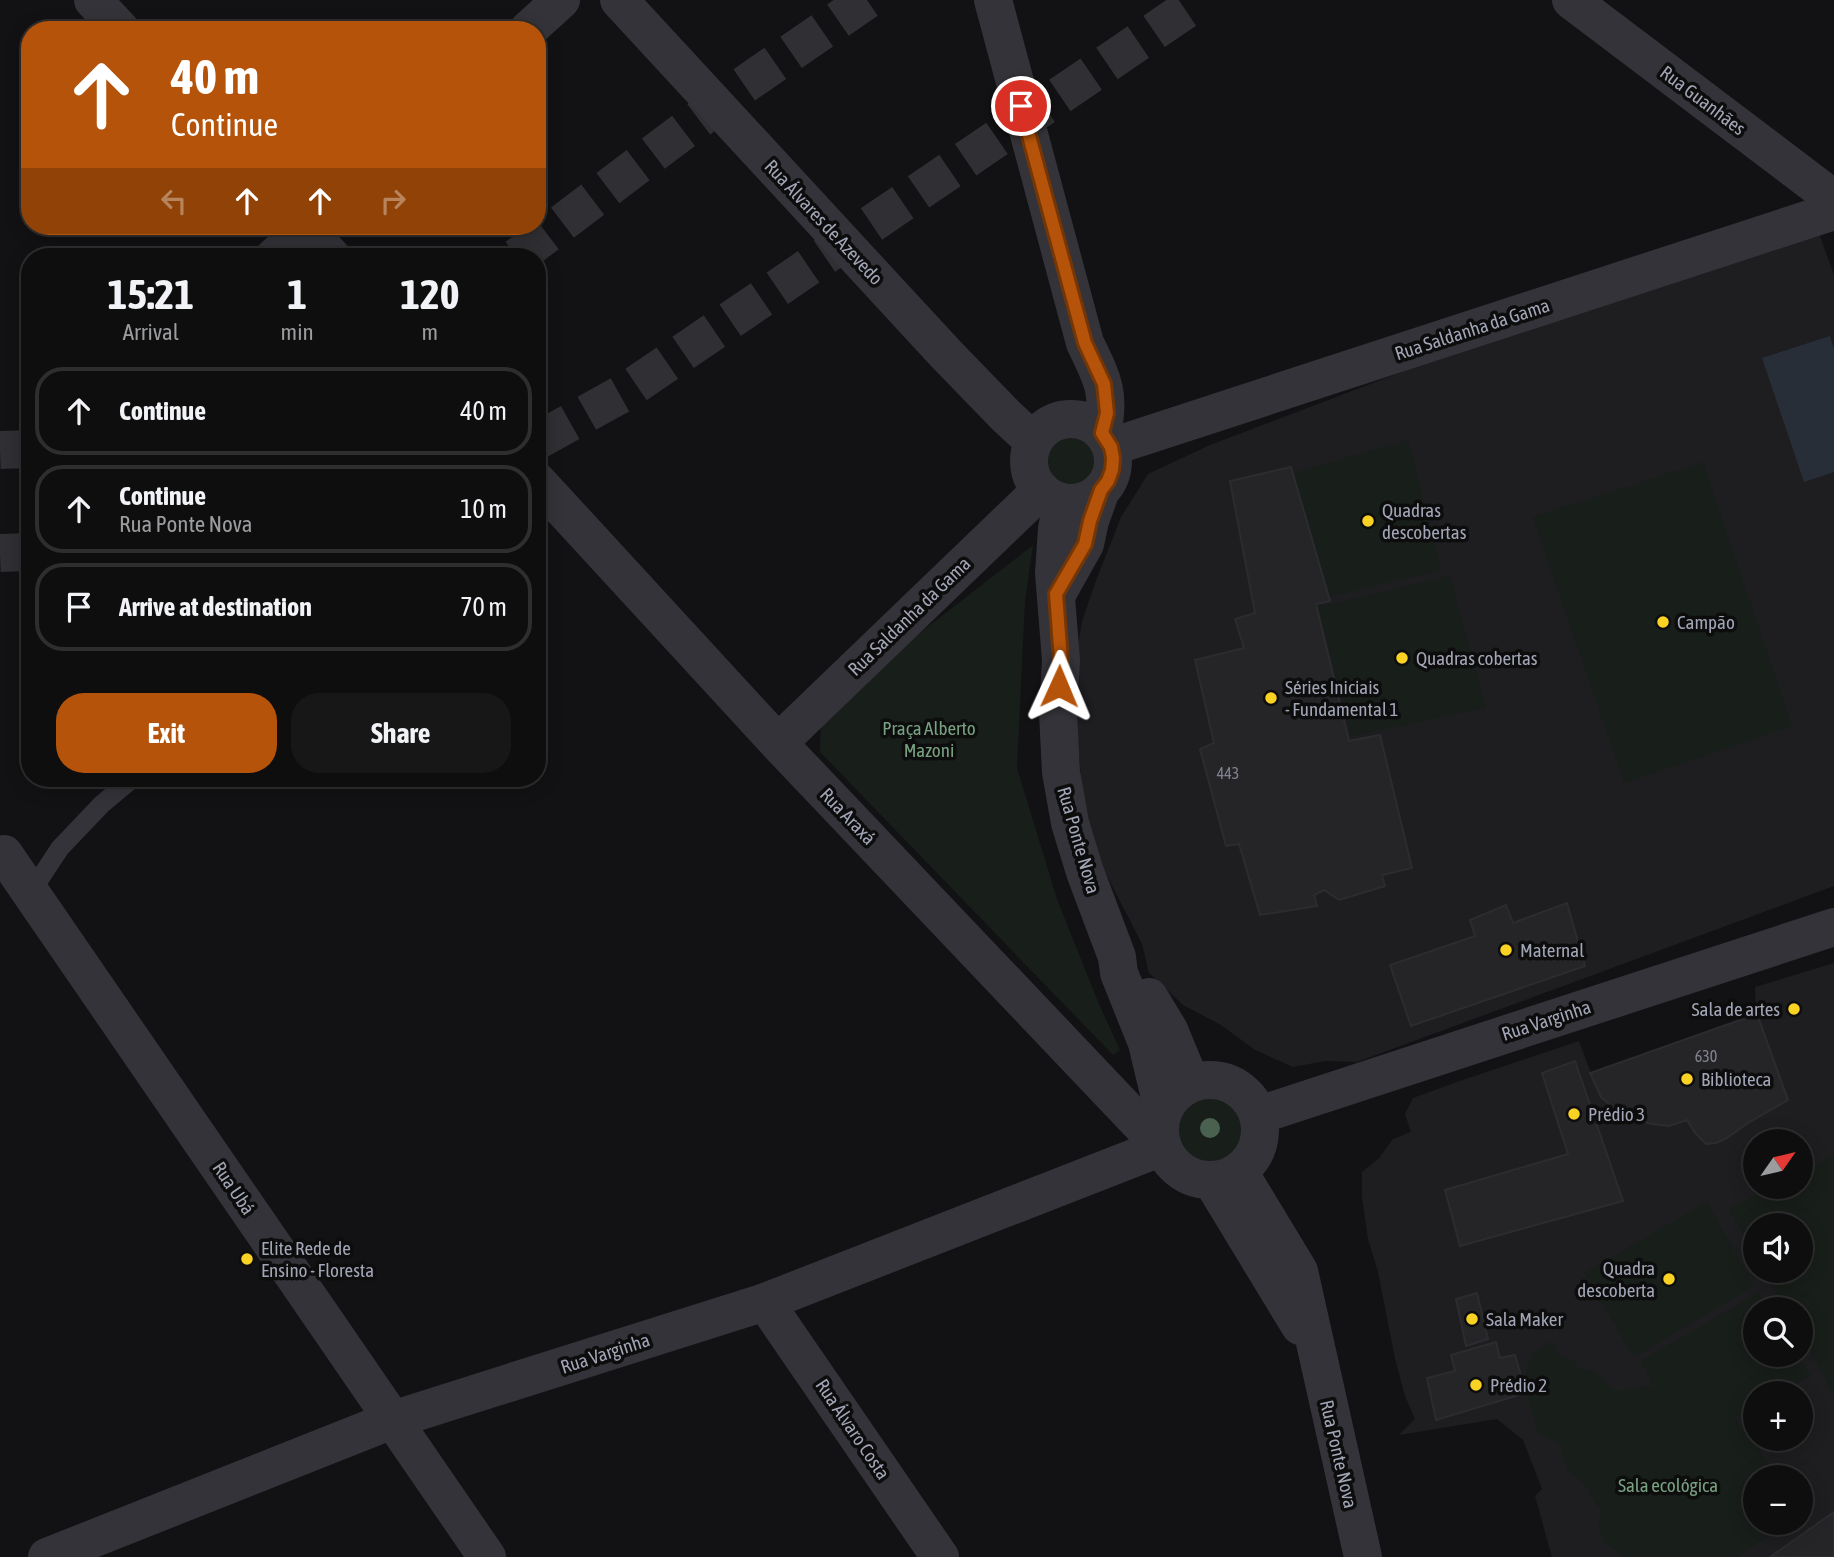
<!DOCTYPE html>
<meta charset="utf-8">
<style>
body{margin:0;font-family:"Asap Condensed",sans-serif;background:#171718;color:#f1f3f6;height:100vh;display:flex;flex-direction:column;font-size:26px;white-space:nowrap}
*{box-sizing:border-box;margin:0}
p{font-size:23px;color:#9b9c9e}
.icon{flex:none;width:38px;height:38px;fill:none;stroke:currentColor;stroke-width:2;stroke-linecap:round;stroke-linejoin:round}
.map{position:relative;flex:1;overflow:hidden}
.drawer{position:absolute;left:21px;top:248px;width:525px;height:539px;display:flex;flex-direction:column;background:#0e0e0f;border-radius:28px;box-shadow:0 4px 18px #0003,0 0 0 2px #2e2e2f}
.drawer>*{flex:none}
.top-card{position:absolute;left:21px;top:21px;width:525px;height:214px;border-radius:28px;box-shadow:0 4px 18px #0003,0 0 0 2px #2e2e2f;background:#b45309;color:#fff;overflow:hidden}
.needle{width:46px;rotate:56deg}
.fabs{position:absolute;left:1743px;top:1129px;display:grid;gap:14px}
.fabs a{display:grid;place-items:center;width:70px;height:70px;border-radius:50%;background:#0e0e0f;box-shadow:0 4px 18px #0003,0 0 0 2px #2e2e2f;font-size:35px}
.pin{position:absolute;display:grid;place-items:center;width:60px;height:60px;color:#fff;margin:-30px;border:4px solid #fff;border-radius:50%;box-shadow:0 2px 7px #0007}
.me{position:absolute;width:77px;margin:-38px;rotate:1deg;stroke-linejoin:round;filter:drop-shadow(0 0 5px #0008)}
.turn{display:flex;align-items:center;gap:24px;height:147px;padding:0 35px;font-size:32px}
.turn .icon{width:91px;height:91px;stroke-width:2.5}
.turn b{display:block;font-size:49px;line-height:60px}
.lanes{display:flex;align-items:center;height:66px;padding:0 35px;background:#0003;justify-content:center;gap:35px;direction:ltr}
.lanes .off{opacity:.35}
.eta{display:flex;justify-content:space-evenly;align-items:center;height:119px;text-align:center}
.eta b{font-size:42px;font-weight:700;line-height:49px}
.button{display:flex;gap:14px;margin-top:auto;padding:14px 35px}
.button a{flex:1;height:80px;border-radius:28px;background:#b45309;color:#fff;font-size:28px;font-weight:700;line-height:80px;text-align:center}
.button a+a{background:#171718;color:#f1f3f6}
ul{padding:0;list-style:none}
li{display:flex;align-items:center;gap:21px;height:88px;margin:0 14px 10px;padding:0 21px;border:4px solid #2e2e2f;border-radius:28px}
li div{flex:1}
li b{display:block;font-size:26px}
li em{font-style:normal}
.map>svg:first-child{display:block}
.built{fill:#1e1e21;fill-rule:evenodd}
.green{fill:#181e1a}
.water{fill:#282e38}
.building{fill:#252528;stroke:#2c2c30;stroke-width:2}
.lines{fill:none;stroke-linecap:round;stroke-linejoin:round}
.trunk-tunnel{stroke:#2f2f34;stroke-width:38;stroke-dasharray:38 19;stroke-linecap:butt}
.service{stroke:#333339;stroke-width:19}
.minor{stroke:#333339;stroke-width:38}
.tertiary{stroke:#333339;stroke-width:38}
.tree{fill:#4a6150}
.route-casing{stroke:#753606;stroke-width:18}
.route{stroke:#b45309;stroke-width:12}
.poi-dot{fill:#fad223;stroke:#0d0d0e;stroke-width:2.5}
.labels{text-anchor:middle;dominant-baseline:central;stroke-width:7;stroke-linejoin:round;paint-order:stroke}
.number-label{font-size:16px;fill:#828491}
.street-label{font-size:19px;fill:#a2a5b5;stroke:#0d0d0e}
.poi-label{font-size:19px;fill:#a2a5b5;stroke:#0d0d0e;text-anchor:start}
.park-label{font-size:19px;fill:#78a181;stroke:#0d0d0e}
</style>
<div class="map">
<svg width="1834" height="1557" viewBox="0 0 1834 1557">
<rect width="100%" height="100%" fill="#121214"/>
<path class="built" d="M 1816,225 L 1834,275 L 1834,886 L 1357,1062 L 1325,1061 L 1293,1067 L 1255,1050 L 1221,1025 L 1183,1005 L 1149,973 L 1142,944 L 1104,870 L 1083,804 L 1073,676 L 1082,621 L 1097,578 L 1121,517 L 1148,474 L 1210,445 L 1449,354 Z
M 1834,963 L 1834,1557 L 1552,1557 L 1535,1496 L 1542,1489 L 1523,1440 L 1497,1419 L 1399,1435 L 1415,1419 L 1405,1396 L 1395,1359 L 1378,1272 L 1368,1239 L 1362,1198 L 1362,1172 L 1379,1158 L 1393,1139 L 1411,1132 L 1405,1114 L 1413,1098 L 1454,1083 L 1579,1041 L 1591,1073 L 1756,1014 L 1755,987 ZM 1755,1141 L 1801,1141 L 1801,1186 L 1755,1186 ZM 1755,1225 L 1801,1225 L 1801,1270 L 1755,1270 ZM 1755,1309 L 1801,1309 L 1801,1354 L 1755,1354 ZM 1755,1393 L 1801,1393 L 1801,1438 L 1755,1438 ZM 1755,1477 L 1801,1477 L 1801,1522 L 1755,1522 Z"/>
<path class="green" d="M 1073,430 C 1085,434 1086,436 1093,447 C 1095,450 1101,456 1101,460 C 1104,475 1087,494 1072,494 C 1067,493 1063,490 1058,487 C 1049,482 1042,480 1040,469 C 1034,447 1053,432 1073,430 Z
M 1408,440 L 1441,570 L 1328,597 L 1293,473 Z
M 1703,462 L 1792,726 L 1624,783 L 1533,517 Z
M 1033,545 L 1025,601 L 1017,768 L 1057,899 L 1099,1004 L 1120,1050 L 1113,1055 L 820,752 L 821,715 L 898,650 Z
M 1450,576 L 1486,708 L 1351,736 L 1318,607 Z
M1171 1129a39 39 0 1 1 78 0a39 39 0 1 1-78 0Z
M 1834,1155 L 1834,1395 L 1801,1336 L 1801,1309 L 1785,1309 L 1764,1271 L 1801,1270 L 1801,1225 L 1755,1225 L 1755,1255 L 1729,1208 L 1771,1187 L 1801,1186 L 1801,1171 Z
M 1707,1202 L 1754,1286 L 1634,1357 L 1584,1273 Z
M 1758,1293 L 1768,1309 L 1755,1309 L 1755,1354 L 1797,1355 L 1811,1376 L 1779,1393 L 1755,1393 L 1755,1406 L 1735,1418 L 1741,1429 L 1748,1428 L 1756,1444 L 1778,1477 L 1755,1477 L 1755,1522 L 1785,1523 L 1785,1524 L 1737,1557 L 1620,1557 L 1618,1553 L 1603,1541 L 1599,1526 L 1600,1511 L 1587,1487 L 1567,1469 L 1560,1444 L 1538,1433 L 1526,1393 L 1525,1379 L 1528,1365 L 1534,1351 L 1551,1342 L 1556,1348 L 1559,1355 L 1573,1360 L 1577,1367 L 1597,1373 L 1611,1388 L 1620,1391 C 1631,1385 1637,1389 1649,1386 L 1655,1389 L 1641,1361 Z"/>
<path class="water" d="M 1830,336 L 1834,349 L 1834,472 L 1804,482 L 1762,358 Z"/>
<path class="building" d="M 1291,467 L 1330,601 L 1316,604 L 1349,741 L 1380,735 L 1412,868 L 1382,875 L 1385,886 L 1339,900 L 1324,890 L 1314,895 L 1317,906 L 1260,915 L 1239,844 L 1226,846 L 1200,749 L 1214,743 L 1195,660 L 1244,648 L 1235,619 L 1255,613 L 1230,481 Z
M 1567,903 L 1585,966 L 1411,1026 L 1390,965 L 1475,936 L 1470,920 L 1506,905 L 1513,923 Z
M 1757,1014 L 1788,1100 L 1748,1123 L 1725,1139 L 1716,1143 L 1706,1144 L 1695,1133 L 1687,1120 L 1669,1126 L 1652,1124 L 1637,1120 L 1611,1106 L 1601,1097 L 1590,1073 Z
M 1575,1061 L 1623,1201 L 1460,1246 L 1445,1190 L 1568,1154 L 1542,1073 Z
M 1477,1293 L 1488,1339 L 1466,1346 L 1456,1299 Z
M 1496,1342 L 1500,1358 L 1515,1355 L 1526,1393 L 1436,1420 L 1427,1378 L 1455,1371 L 1451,1355 Z
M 1834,1512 L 1834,1557 L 1770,1557 Z"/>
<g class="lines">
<path class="trunk-tunnel" d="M 517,257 L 744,85 L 867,0
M 537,441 L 625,392 L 1200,0
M 0,450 L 30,449
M 0,553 L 30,552"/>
<path class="service" d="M 31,892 L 60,848 L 102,804 L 132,779"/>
<path class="minor" d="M 93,0 L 121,30
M 619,0 L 945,353 L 1006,416 L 1033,441
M 1571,0 L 1834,199
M 528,30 L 561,0
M 303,226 L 332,257
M 274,257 L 310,226
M 1111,447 L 1834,211
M 537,481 L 778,743 L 1162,1147
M 778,743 L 1041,490
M 4,854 L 487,1557
M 1259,1115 L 1834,927
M 765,1302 L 940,1557"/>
<path class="tertiary" d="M 993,0 L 1085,343 C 1102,378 1111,393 1102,433
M1029 461a42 42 0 1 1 84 0a42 42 0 1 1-84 0Z
M 1062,502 L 1057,529 L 1054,573 L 1061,660 L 1058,713 L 1061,772 L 1070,823 L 1085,872 L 1117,957 L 1119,973 L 1147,1043 L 1163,1110
M 1057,594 L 1085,544 L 1090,521 L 1101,490
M 1149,997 L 1169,1030 L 1191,1083
M1160 1130a50 50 0 1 1 100 0a50 50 0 1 1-100 0Z
M 1239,1172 L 1299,1271 L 1363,1557
M 1212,1181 L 1300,1326
M 47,1557 L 392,1420 L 765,1302 L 1162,1147"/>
</g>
<circle class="tree" cx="1210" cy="1128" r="10"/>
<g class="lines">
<defs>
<path id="route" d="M 1021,106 L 1085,343 L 1104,384 L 1107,413 L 1102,433 L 1111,447 L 1113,458 L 1112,470 L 1108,481 L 1101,490 L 1090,521 L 1085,544 L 1056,594 L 1061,660 L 1059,686"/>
</defs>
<use href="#route" class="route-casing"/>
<use href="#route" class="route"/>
</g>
<g class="poi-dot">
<circle cx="1368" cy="521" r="7"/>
<circle cx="1663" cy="622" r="7"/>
<circle cx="1402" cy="658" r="7"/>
<circle cx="1271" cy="698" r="7"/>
<circle cx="1506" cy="950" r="7"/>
<circle cx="1794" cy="1009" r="7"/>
<circle cx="1687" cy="1079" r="7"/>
<circle cx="1574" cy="1114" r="7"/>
<circle cx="247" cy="1259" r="7"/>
<circle cx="1669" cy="1279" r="7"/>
<circle cx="1472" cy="1319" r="7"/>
<circle cx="1476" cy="1385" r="7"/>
</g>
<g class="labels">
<g class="number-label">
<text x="1228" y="773">443</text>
<text x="1706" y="1056">630</text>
</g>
<g class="street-label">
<text transform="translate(1703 100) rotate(37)">Rua Guanhães</text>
<text transform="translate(824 222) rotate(47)">Rua Álvares de Azevedo</text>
<text transform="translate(1472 329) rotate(-18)">Rua Saldanha da Gama</text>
<text transform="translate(909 616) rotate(-44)">Rua Saldanha da Gama</text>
<text transform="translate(848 816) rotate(46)">Rua Araxá</text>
<text transform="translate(1079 840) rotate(74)">Rua Ponte Nova</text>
<text transform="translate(1546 1020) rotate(-18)">Rua Varginha</text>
<text transform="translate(234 1188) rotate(56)">Rua Ubá</text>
<text transform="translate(605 1353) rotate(-18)">Rua Varginha</text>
<text transform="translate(853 1429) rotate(56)">Rua Álvaro Costa</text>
<text transform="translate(1339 1454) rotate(77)">Rua Ponte Nova</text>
</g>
<g class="poi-label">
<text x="1382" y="510">Quadras<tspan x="1382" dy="22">descobertas</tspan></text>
<text x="1677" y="622">Campão</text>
<text x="1416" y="658">Quadras cobertas</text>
<text x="1285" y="687">Séries Iniciais<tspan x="1285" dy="22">- Fundamental 1</tspan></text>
<text x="1520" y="950">Maternal</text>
<text x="1780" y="1009" text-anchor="end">Sala de artes</text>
<text x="1701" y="1079">Biblioteca</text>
<text x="1588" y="1114">Prédio 3</text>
<text x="261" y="1248">Elite Rede de<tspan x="261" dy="22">Ensino - Floresta</tspan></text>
<text x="1655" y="1268" text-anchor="end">Quadra<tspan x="1655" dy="22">descoberta</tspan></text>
<text x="1486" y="1319">Sala Maker</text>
<text x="1490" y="1385">Prédio 2</text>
</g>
<g class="park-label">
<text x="929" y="728">Praça Alberto<tspan x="929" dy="22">Mazoni</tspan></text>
<text x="1668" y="1485">Sala ecológica</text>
</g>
</g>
</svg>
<div class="fabs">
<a><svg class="needle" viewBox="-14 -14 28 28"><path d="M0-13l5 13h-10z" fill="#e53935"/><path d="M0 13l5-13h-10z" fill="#9b9c9e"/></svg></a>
<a><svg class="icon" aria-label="sound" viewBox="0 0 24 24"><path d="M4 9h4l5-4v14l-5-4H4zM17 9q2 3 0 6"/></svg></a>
<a><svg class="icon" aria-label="search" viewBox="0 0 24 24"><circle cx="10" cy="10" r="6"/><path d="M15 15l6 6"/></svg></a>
<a>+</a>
<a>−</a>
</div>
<div class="pin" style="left:1021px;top:106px;background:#d93025"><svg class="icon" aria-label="arrive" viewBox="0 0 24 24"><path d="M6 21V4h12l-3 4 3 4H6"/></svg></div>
<svg class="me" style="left:1059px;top:686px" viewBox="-20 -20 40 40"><path d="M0-17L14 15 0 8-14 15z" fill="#b45309" stroke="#fff" stroke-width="4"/></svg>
<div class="top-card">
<div class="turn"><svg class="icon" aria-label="ahead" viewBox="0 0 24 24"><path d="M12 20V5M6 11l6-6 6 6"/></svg><div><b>40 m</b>Continue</div></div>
<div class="lanes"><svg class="icon off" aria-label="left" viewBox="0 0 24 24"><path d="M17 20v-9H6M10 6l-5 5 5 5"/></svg><svg class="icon" aria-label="ahead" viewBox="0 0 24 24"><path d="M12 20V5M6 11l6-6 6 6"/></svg><svg class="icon" aria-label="ahead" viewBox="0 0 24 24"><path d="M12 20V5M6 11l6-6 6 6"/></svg><svg class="icon off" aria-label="right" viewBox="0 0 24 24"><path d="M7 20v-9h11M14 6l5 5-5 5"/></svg></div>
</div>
<section class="drawer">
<div class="eta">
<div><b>15:21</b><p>Arrival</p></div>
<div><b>1</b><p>min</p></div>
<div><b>120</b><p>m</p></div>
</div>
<ul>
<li><svg class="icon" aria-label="ahead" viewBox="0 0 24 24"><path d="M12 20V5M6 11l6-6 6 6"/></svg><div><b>Continue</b></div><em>40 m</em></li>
<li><svg class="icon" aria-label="ahead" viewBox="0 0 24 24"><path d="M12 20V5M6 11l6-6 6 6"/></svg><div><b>Continue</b><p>Rua Ponte Nova</p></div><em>10 m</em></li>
<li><svg class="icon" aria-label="arrive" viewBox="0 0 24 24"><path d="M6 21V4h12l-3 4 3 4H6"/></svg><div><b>Arrive at destination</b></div><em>70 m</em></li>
</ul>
<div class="button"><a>Exit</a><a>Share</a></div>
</section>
</div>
